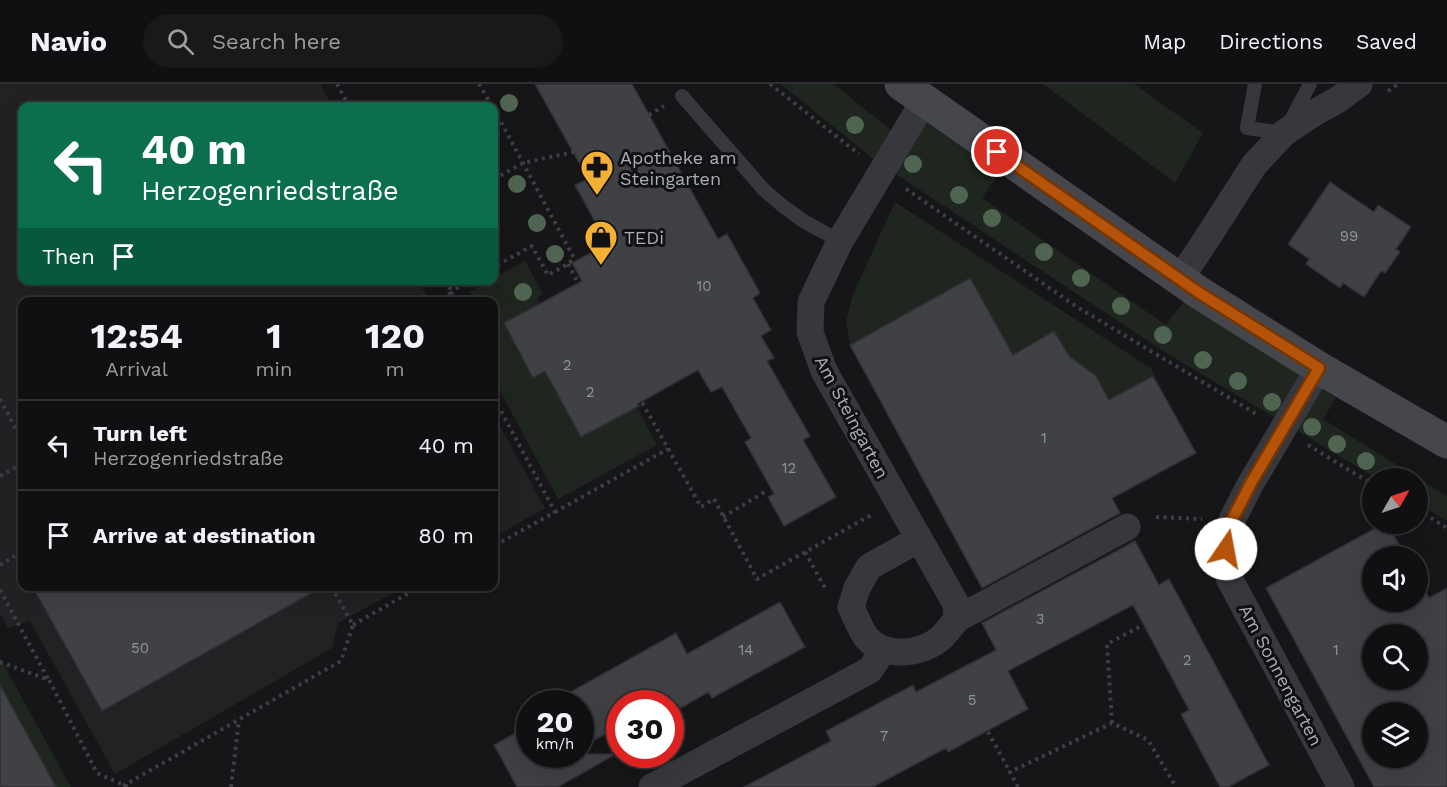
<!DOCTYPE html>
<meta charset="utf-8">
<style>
body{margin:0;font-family:"Work Sans",sans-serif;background:#19191b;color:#f1f3f6;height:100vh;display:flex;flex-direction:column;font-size:22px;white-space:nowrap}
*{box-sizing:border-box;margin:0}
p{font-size:20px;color:#9c9d9f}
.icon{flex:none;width:33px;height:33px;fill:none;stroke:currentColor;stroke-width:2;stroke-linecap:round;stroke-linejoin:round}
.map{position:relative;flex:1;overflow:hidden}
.side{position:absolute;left:18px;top:213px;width:480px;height:294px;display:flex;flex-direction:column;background:#101012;border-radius:12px;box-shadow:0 6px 24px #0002,0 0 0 2px #303032}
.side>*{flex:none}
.banner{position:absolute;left:18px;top:18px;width:480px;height:183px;border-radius:12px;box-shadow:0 6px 24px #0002,0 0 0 2px #303032;background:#0b6e4f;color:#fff;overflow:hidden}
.needle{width:39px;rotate:51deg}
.tools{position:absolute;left:1362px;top:384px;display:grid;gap:12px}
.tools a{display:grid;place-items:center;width:66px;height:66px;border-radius:50%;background:#101012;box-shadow:0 6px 24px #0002,0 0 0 2px #303032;font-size:30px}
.speed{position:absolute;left:516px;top:606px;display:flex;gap:12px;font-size:30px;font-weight:700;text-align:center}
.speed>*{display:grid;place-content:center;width:78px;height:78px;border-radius:50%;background:#101012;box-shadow:0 6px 24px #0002,0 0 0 2px #303032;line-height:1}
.speed small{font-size:15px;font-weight:400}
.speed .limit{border:9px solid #d22;background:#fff;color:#111}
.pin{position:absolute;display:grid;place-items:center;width:51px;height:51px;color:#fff;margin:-26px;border:3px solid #fff;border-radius:50%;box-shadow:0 2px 6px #0007}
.me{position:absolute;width:66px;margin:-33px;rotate:12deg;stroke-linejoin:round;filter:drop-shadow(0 0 4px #0008)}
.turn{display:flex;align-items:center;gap:21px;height:126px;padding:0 24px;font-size:27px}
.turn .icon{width:78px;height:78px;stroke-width:2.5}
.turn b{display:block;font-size:42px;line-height:51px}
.then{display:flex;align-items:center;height:57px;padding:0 24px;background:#0003;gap:12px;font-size:22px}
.eta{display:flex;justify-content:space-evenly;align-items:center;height:102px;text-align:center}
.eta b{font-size:36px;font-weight:700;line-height:42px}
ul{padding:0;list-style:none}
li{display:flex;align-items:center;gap:18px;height:90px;padding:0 24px;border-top:2px solid #303032}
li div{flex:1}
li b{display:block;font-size:22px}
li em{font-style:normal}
header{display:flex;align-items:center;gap:36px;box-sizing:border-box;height:84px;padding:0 30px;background:#101012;border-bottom:2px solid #303032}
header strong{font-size:28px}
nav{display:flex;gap:33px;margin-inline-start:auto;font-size:21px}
.search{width:420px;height:54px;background:#19191b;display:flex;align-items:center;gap:15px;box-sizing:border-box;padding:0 21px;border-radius:33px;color:#9c9d9f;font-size:22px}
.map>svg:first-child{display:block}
.built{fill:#222225}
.green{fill:#1e261f}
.building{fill:#404145;stroke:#303034;stroke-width:1.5;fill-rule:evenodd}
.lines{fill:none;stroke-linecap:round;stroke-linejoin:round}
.path{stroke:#3d3f44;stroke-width:4;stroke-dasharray:3 4.5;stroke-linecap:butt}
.lane{stroke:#37383d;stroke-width:14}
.street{stroke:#37383d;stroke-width:27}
.secondary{stroke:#45474d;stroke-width:33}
.tree{fill:#506452}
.route-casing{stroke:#753606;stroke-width:15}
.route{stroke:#b45309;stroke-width:10}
.labels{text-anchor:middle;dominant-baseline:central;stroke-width:6;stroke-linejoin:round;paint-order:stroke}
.number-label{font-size:15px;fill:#8e929b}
.poi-label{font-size:18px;fill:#a8adb8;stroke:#111113;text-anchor:start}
.street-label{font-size:18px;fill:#a8adb8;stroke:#111113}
</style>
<header>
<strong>Navio</strong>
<div class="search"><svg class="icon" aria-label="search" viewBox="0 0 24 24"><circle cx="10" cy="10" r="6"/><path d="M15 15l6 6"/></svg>Search here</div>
<nav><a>Map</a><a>Directions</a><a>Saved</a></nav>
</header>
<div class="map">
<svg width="1447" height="703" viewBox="0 0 1447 703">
<rect width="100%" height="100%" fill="#161618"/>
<path class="built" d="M 0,0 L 320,0 L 332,22 L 22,22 L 22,196 L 418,197 L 430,217 L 22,218 L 22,502 L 404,503 L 338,539 L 332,564 L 115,690 L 30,537 L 8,544 L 0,530 Z
M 494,331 L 545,424 L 494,453 Z"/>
<path class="green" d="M 781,0 L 834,0 L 892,47 L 910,27 L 999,89 L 982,114 L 1166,241 L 1184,217 L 1336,314 L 1323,335 L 1447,412 L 1447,437 L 1418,420 L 1418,394 L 1376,394 L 1163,267 L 873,75 Z
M 1043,0 L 1134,0 L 1203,49 L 1175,99 Z
M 895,118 L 1152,285 L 1153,292 L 1109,316 L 1096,292 L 1069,272 L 1054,247 L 1013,271 L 970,194 L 850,261 L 846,238 L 852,213 Z
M 525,177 L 543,210 L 537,214 L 543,226 L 507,246 L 533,294 L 545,287 L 581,353 L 637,323 L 657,361 L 558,415 L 494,296 L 494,218 L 475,217 L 470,208 L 490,197 L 494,196 L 494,194 Z
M 0,574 L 71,703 L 0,703 Z"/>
<path class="building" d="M 535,0 L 632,0 L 718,155 L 727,150 L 760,209 L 753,214 L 771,246 L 761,252 L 774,274 L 767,277 L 810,352 L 803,356 L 836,413 L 784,442 L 768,413 L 774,410 L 745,358 L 751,354 L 722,303 L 711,308 L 698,286 L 637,320 L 639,322 L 581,353 L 545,287 L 533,294 L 504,239 L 582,197 L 572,179 L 607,160 L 575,101 L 588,95 Z
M 1330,98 L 1374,128 L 1378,121 L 1411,143 L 1396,165 L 1400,168 L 1385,189 L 1381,187 L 1364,213 L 1343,199 L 1340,204 L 1306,180 L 1309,175 L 1288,160 Z
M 970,194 L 1013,271 L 1054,247 L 1069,272 L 1096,292 L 1109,316 L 1153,292 L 1196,369 L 1112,414 L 1120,429 L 982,504 L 850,261 Z
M 1383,440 L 1387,440 L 1406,472 L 1372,472 L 1372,518 L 1418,518 L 1418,493 L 1429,514 L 1447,504 L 1447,703 L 1374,703 L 1266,504 ZM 1372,550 L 1418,550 L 1418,596 L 1372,596 ZM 1372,628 L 1418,628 L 1418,674 L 1372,674 Z
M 1135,457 L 1159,501 L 1169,495 L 1269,681 L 1228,703 L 1220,703 L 1181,630 L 1189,626 L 1133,521 L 1008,587 L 1028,625 L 948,668 L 946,664 L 873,703 L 744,703 L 831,657 L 826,647 L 913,601 L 916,608 L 996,566 L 982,539 Z
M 32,502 L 324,502 L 102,627 Z
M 780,518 L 805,563 L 712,614 L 708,608 L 681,624 L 677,620 L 620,620 L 620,642 L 580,664 L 580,620 L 549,620 L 676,549 L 687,570 Z
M 0,601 L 56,703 L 0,703 Z
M 530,641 L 530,670 L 616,670 L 558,703 L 517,703 L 494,661 Z"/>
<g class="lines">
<path class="path" d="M 337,0 L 349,22
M 479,0 L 492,22
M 770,0 L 859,70
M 1388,7 L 1398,0
M 494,25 L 574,174 L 568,180 L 548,191 L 532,162 L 494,183
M 649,31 L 664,22
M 494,95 L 523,79 L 583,66
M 906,105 L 1077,223 L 1258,331
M 568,180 L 630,297 L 701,423 L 714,415 L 757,495 L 873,430
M 435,218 L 452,208 L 446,196
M 452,218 L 452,208 L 468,196
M 605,274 L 615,269
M 494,314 L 555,428 L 494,462
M 0,315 L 22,357
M 1308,361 L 1372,400
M 0,392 L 22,380
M 1418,426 L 1447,444
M 555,428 L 668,365
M 723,433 L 768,406
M 1156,433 L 1202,435
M 805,468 L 825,504
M 0,481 L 15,472
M 0,506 L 48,595
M 353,541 L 421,502
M 0,578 L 49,596 L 97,689 L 128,703
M 1112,639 L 1107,560 L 1143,541
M 988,648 L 1010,688
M 123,702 L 341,577 L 353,541 L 331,502
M 231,703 L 239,636
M 1018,703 L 1010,688 L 1112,639 L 1148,656 L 1176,703"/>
<path class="lane" d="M 1255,0 L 1247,44 L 1284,49 L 1310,0
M 682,12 L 764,106 L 784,123 L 805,138 L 840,157"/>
<path class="street" d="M 1180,195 L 1206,156 L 1254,81 L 1284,49 L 1314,29 L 1339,15 L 1359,0
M 1319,284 L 1251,399 L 1232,436 L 1226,465 L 1229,494 L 1341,703
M 919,455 L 869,483 L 857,504 L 851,523 C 856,533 860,545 866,553 C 884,575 922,571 942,553 C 947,548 952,541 957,535 L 956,520 L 824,287 L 810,248 L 811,218 L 840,157 L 924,17
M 957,535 L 1127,443
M 652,703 L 870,586 L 883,566"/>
<path class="secondary" d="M 901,0 L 1198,208 L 1319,284 L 1447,358"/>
</g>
<g class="tree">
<circle cx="509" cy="19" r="9"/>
<circle cx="855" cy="41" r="9"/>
<circle cx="913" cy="80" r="9"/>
<circle cx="517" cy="100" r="9"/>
<circle cx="959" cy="111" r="9"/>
<circle cx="992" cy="134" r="9"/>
<circle cx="537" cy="139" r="9"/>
<circle cx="1044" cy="168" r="9"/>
<circle cx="555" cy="170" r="9"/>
<circle cx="1081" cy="194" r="9"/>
<circle cx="523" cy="208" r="9"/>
<circle cx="1121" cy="222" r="9"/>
<circle cx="1163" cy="251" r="9"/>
<circle cx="1203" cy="276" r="9"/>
<circle cx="1238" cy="297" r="9"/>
<circle cx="1272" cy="318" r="9"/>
<circle cx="1312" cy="343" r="9"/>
<circle cx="1337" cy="360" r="9"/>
<circle cx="1366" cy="377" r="9"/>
</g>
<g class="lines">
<defs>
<path id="route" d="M 997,68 L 1198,208 L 1319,284 L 1251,399 L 1232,436 L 1226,465"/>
</defs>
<use href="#route" class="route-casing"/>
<use href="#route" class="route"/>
</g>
<defs>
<symbol id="pharmacy-pin" viewBox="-11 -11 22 30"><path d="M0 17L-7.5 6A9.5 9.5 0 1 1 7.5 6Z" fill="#f2b134" stroke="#111113"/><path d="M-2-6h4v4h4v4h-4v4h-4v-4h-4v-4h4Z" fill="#111"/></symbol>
<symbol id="shop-pin" viewBox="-11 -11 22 30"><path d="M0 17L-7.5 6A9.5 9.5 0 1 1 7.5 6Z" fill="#f2b134" stroke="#111113"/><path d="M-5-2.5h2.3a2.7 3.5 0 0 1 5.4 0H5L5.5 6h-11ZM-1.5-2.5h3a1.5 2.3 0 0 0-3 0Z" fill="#111"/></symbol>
</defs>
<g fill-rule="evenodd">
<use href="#pharmacy-pin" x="578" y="64" width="38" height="52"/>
<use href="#shop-pin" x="582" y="134" width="38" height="52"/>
</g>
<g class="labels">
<g class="number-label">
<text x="1349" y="152">99</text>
<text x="704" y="202">10</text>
<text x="567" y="281">2</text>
<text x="590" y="308">2</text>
<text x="1044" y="354">1</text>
<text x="789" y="384">12</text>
<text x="1040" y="535">3</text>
<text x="140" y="564">50</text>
<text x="746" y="566">14</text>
<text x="1336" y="566">1</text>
<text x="1187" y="576">2</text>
<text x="972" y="616">5</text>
<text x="884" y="652">7</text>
</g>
<g class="poi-label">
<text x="620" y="73">Apotheke am<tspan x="620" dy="21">Steingarten</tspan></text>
<text x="624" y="153">TEDi</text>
</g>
<g class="street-label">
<text transform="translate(852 333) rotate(62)">Am Steingarten</text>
<text transform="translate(1281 591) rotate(62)">Am Sonnengarten</text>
</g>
</g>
</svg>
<div class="tools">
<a><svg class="needle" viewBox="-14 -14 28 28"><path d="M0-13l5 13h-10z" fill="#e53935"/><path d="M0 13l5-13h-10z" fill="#9c9d9f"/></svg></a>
<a><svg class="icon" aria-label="sound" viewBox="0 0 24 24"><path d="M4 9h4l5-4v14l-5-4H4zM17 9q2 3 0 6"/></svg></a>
<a><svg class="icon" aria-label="search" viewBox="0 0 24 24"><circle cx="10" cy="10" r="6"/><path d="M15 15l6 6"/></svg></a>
<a><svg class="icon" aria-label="layers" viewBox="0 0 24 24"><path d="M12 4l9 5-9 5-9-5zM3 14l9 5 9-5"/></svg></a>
</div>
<div class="speed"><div>20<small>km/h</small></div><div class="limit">30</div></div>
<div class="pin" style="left:997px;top:68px;background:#d93025"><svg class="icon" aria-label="arrive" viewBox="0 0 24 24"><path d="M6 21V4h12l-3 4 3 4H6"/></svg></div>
<svg class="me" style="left:1226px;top:465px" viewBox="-20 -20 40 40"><circle r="19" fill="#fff"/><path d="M0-13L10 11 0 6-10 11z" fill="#b45309"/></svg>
<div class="banner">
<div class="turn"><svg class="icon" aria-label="left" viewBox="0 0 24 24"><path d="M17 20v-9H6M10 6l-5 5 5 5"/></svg><div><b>40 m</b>Herzogenriedstraße</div></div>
<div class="then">Then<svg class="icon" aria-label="arrive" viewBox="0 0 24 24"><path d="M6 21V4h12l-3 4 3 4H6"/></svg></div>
</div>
<section class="side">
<div class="eta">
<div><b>12:54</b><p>Arrival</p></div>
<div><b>1</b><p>min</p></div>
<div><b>120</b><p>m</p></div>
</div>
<ul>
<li><svg class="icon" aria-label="left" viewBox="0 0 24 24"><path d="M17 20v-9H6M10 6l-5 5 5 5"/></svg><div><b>Turn left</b><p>Herzogenriedstraße</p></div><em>40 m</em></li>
<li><svg class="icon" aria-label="arrive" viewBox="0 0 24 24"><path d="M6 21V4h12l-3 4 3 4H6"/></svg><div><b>Arrive at destination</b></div><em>80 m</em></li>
</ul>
</section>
</div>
